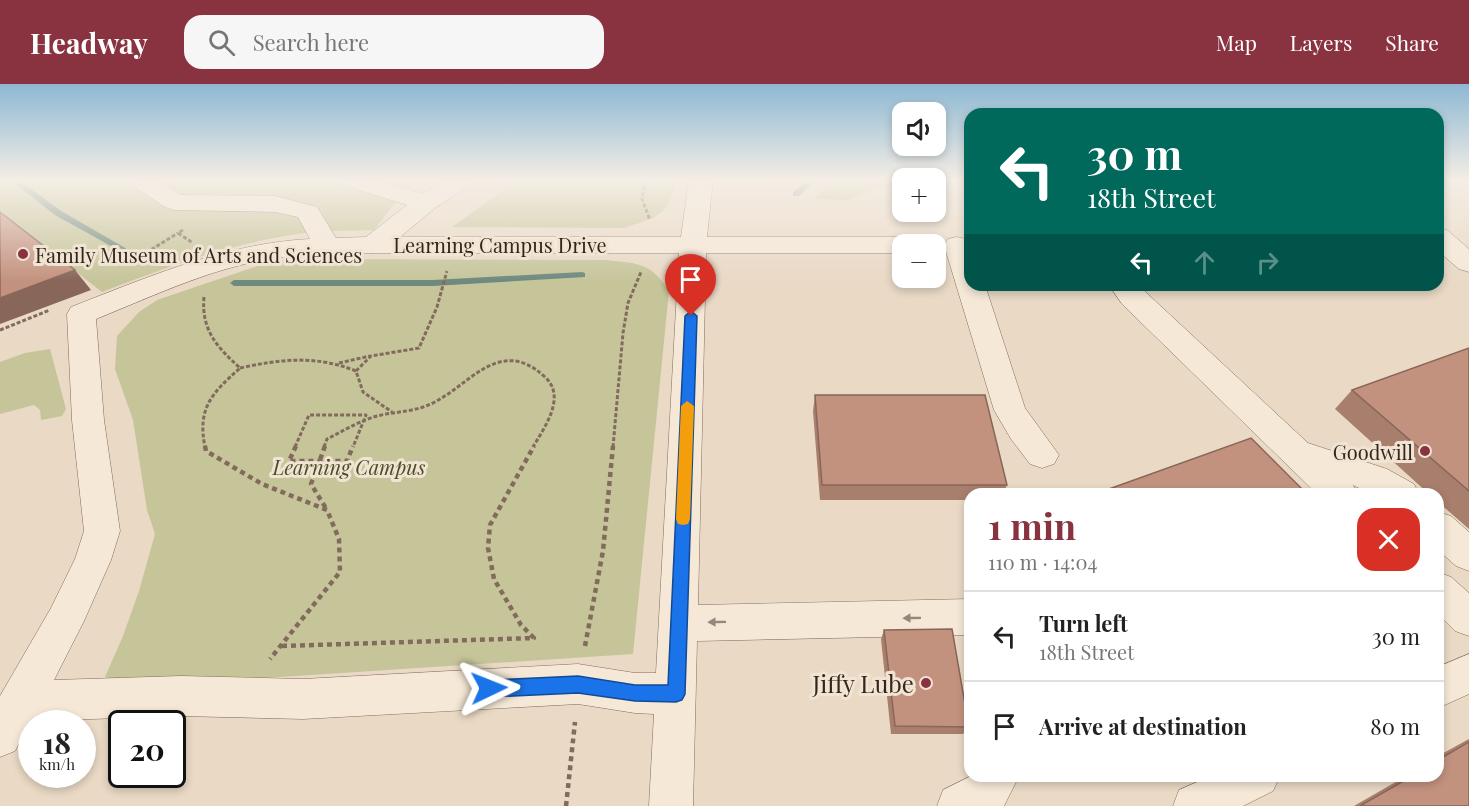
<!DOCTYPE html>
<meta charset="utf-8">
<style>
body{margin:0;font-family:"Playfair Display",serif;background:#f6f6f6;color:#222;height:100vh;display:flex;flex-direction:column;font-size:22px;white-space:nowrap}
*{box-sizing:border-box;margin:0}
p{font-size:20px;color:#767676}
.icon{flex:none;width:33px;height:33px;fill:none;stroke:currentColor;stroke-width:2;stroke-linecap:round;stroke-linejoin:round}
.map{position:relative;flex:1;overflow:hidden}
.details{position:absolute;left:964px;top:404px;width:480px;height:294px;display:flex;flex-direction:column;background:#fff;border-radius:18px;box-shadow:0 3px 9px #0003}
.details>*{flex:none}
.top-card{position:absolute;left:964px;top:24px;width:480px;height:183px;border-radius:18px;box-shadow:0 3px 9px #0003;background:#00695c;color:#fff;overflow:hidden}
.tools{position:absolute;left:892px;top:18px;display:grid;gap:12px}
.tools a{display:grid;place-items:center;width:54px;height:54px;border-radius:12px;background:#fff;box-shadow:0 3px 9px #0003;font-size:30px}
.speed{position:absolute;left:18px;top:626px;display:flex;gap:12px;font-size:30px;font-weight:700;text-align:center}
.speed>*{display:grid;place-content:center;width:78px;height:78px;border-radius:50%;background:#fff;box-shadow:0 3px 9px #0003;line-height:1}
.speed small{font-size:15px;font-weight:400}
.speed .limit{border:3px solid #111;border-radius:9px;background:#fff;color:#111}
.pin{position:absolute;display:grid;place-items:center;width:51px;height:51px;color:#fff;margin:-62px -26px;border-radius:50% 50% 50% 0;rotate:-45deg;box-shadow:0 0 6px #0007}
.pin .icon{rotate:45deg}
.me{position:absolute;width:66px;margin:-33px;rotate:88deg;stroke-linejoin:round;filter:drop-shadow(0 0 4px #0008)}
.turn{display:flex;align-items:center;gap:21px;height:126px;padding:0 24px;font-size:27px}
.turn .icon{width:78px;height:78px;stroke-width:2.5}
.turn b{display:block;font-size:42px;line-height:51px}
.lanes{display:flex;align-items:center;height:57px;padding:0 24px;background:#0003;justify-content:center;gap:30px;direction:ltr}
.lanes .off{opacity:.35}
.round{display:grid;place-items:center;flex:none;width:63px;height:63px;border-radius:18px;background:#f6f6f6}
.overview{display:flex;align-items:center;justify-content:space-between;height:102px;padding:0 24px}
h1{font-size:36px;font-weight:700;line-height:45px;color:#8a3340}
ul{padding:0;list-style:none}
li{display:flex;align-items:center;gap:18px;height:90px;padding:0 24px;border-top:2px solid #e0e0e0}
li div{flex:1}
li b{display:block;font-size:22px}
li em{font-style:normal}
header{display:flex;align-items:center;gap:36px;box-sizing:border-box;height:84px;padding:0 30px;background:#8a3340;color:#fff}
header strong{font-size:28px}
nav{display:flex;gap:33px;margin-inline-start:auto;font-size:21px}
.search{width:420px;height:54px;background:#f6f6f6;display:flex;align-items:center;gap:15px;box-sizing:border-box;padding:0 21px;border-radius:18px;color:#767676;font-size:22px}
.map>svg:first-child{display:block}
.green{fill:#c6c59a}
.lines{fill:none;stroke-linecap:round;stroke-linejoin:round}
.stream{fill:#6e8a7f;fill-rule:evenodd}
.minor-casing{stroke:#826b5d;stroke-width:1}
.path-far1{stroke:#826b5d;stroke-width:3;stroke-dasharray:4 2;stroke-linecap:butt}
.path{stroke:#826b5d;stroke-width:4.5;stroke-dasharray:5 4;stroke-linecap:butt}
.minor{fill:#f5e8d7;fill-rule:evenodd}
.wall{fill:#a87e6d}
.shaded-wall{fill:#886659}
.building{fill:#c3927f;stroke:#886659;stroke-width:1.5}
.oneway{fill:#94877b}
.route{fill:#1a73e8;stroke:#114b97;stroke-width:1.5}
.slow{fill:#f59e0b}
.poi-dot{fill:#8a3340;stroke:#f1e4d3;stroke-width:2}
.labels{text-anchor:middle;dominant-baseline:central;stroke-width:6;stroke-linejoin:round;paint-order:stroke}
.street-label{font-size:20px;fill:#33261f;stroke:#f1e4d3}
.poi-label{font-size:20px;fill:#33261f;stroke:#f1e4d3;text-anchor:start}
.park-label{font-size:20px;font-style:italic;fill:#494e28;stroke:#f1e4d3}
.near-poi-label{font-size:24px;fill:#33261f;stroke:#f1e4d3;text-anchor:end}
</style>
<header>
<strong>Headway</strong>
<div class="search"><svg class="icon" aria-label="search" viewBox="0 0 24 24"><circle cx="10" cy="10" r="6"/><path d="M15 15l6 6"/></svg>Search here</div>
<nav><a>Map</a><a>Layers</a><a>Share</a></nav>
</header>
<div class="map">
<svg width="1469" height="722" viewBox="0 0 1469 722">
<rect width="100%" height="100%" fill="#e9d9c5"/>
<path class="green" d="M 0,96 L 420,96 L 406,105 L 374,146 C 347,147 318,146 291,151 C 226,161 164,184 102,208 L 0,128 Z
M 517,96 L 675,96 C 671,133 655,133 624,144 L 452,143 Z
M 832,96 L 896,96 L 845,117 L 815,114 Z
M 318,175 L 607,176 C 640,180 650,178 669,207 L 633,570 L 141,602 L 105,593 L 123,552 L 139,507 L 155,450 L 147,426 L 133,336 L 115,285 L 117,252 L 139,228 L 157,216 L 272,177 Z
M 50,265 L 66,325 L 62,332 L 41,336 L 40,326 L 34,321 L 0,330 L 0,278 L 25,269 Z"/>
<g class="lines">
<path class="stream" d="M 10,96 L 19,96 L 61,127 L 134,169 L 130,172 L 127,171 L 55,131 Z
M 807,96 L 816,96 L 799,112 L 793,112 L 793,108 Z
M 582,188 L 585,189 L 585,193 L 433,202 L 234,202 L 230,199 L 234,196 L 433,196 Z"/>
<defs>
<path id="minor" d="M 129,96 L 158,96 L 180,111 L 275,112 L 317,123 L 336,154 L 366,153 L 407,121 L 343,101 L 340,96 L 378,96 L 423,110 L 444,96 L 473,96 L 470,101 L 435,124 L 400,153 L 681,153 L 689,96 L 713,96 L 707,153 L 903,153 L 912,155 L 916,160 L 903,160 L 903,169 L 706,169 L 698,521 L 970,515 L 970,551 L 697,557 L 693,722 L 649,722 L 654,630 L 635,629 L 578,620 L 303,635 L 181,632 L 31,637 L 15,667 L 0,673 L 0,612 L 51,524 L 75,475 L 84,447 L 72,336 L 67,230 L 71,223 C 148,193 227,159 310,155 L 298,133 L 275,128 L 174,126 L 165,123 L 132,101 ZM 373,169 L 679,169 L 656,589 L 635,589 L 578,580 L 303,595 L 181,592 L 54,596 L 84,537 L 111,476 L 120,447 L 104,336 L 96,235 C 156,211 219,180 285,173 C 314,170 344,171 373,169 Z
M 1438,144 L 1447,146 L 1469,165 L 1469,188 L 1459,185 L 1438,167 Z
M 957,153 L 966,155 L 970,162 L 970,201 L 985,201 L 1025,324 L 1059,371 L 1054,380 L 1042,384 L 1030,380 L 1011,355 L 994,326 L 944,161 L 948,155 Z
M 1109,201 L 1138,201 L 1308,359 L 1387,385 L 1414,400 L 1419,410 L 1371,410 L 1353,401 L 1357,410 L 1317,410 L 1122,220 Z
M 1438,428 L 1451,432 L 1469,448 L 1469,487 L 1456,482 L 1438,466 Z
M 1438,488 L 1451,493 L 1469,509 L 1469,552 L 1455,547 L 1438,530 Z
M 1469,570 L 1469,610 L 1438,624 L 1438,583 Z
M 971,692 L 1019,692 L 1004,722 L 937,722 L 943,706 Z
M 1211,692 L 1280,692 L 1273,707 L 1243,722 L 1173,722 L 1179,706 Z"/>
</defs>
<use href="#minor" class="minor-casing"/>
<path class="path-far1" d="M 645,96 L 642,115 L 650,136
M 183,146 L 178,149 L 193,159
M 136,175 L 178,149
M 204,213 C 201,246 217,263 240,284 C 212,309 197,324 205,363
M 0,246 L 50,226
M 339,279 L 370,272
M 240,284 C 281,275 316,271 356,287 L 363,308 L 392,328
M 356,287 L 371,272 L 419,264 L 437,223 L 447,187
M 295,363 L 309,331 L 366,331 L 353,363
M 324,363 L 327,355 C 343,347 359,337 377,332 C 393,328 410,328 426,322 C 468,306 497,249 545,293 C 567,313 544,344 533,363
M 613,363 L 623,249 L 628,219 L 641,188"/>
<path class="path" d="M 205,362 L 206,367 L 262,400 L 327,426 L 339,455 L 340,488 L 270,575
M 296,362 L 289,377 L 347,377 L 353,362
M 325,362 L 311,400 L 327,426
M 282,562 L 534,554 L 521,541 L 494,495 L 488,464 L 490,441 L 534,362
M 585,562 L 603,467 L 613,362
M 566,722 L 575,638"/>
<use href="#minor" class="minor"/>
</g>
<path class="wall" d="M 1469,264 L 1469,445 L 1438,418 L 1438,410 L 1429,410 L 1335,325 L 1352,306 Z
M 815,311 L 1007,401 L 1003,410 L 970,410 L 970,416 L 820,416 L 813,327 Z
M 884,546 L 969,643 L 963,650 L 891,650 L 881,555 Z
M 1469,655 L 1469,722 L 1354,722 L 1406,692 L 1438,692 L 1438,672 Z"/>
<path class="shaded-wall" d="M 75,186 L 91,206 L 0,240 L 0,214 Z"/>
<path class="building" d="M 0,128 L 75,186 L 0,214 Z
M 1469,264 L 1469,407 L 1352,306 Z
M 815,311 L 985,311 L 1007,401 L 822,401 Z
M 1251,354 L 1307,410 L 1095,410 Z
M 952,545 L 969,643 L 895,642 L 884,546 Z
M 1469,658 L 1469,722 L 1360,722 L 1412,692 L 1438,692 L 1438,676 Z"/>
<defs><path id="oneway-solid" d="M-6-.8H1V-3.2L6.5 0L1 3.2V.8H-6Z" transform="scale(1.5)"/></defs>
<g class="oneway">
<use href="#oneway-solid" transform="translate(912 534) rotate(179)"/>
<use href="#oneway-solid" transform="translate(717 538) rotate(179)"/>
</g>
<linearGradient id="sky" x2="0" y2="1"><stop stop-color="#8db8d3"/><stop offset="0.49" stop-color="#f5eee5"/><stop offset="1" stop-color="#f5eee5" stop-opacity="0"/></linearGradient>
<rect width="1469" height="197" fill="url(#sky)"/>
<path class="route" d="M 691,227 L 697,232 L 685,610 L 682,616 L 676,618 L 635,617 L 578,609 L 489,613 L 483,610 L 480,604 L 483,599 L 489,596 L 578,592 L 635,601 L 668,601 L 685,232 Z"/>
<path class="slow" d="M 687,317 L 694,322 L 690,435 L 688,440 L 683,441 L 678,440 L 676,435 L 681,322 Z"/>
<g class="poi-dot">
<circle cx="23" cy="170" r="6"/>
<circle cx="1425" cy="367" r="6"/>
<circle cx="926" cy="599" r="6"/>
</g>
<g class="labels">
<g class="street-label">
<text x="500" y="160">Learning Campus Drive</text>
</g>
<g class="poi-label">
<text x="35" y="170">Family Museum of Arts and Sciences</text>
<text x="1413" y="367" text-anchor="end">Goodwill</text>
</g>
<g class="park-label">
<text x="349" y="382">Learning Campus</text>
</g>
<g class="near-poi-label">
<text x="914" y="599">Jiffy Lube</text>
</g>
</g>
</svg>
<div class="tools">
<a><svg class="icon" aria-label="sound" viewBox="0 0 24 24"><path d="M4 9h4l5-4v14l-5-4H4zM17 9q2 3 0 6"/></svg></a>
<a>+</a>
<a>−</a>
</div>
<div class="speed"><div>18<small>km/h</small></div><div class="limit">20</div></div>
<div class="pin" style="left:691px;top:232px;background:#d93025"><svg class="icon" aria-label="arrive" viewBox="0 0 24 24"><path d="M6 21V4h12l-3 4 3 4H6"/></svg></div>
<svg class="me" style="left:489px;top:604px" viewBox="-20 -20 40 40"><path d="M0-17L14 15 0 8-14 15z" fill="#1a73e8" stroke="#fff" stroke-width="4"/></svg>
<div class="top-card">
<div class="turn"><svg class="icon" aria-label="left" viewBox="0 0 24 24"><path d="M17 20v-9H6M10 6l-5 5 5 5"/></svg><div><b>30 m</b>18th Street</div></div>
<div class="lanes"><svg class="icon" aria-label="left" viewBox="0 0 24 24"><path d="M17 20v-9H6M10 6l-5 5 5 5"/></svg><svg class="icon off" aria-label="ahead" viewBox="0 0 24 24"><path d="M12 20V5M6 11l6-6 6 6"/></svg><svg class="icon off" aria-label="right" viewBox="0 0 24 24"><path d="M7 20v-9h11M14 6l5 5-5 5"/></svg></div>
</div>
<section class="details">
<div class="overview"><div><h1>1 min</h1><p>110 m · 14:04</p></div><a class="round" style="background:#d93025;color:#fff"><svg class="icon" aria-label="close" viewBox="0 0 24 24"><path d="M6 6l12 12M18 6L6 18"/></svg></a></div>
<ul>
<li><svg class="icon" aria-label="left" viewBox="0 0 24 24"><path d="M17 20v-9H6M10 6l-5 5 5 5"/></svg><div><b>Turn left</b><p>18th Street</p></div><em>30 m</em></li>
<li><svg class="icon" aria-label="arrive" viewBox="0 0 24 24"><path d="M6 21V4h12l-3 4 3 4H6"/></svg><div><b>Arrive at destination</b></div><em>80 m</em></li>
</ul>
</section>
</div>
